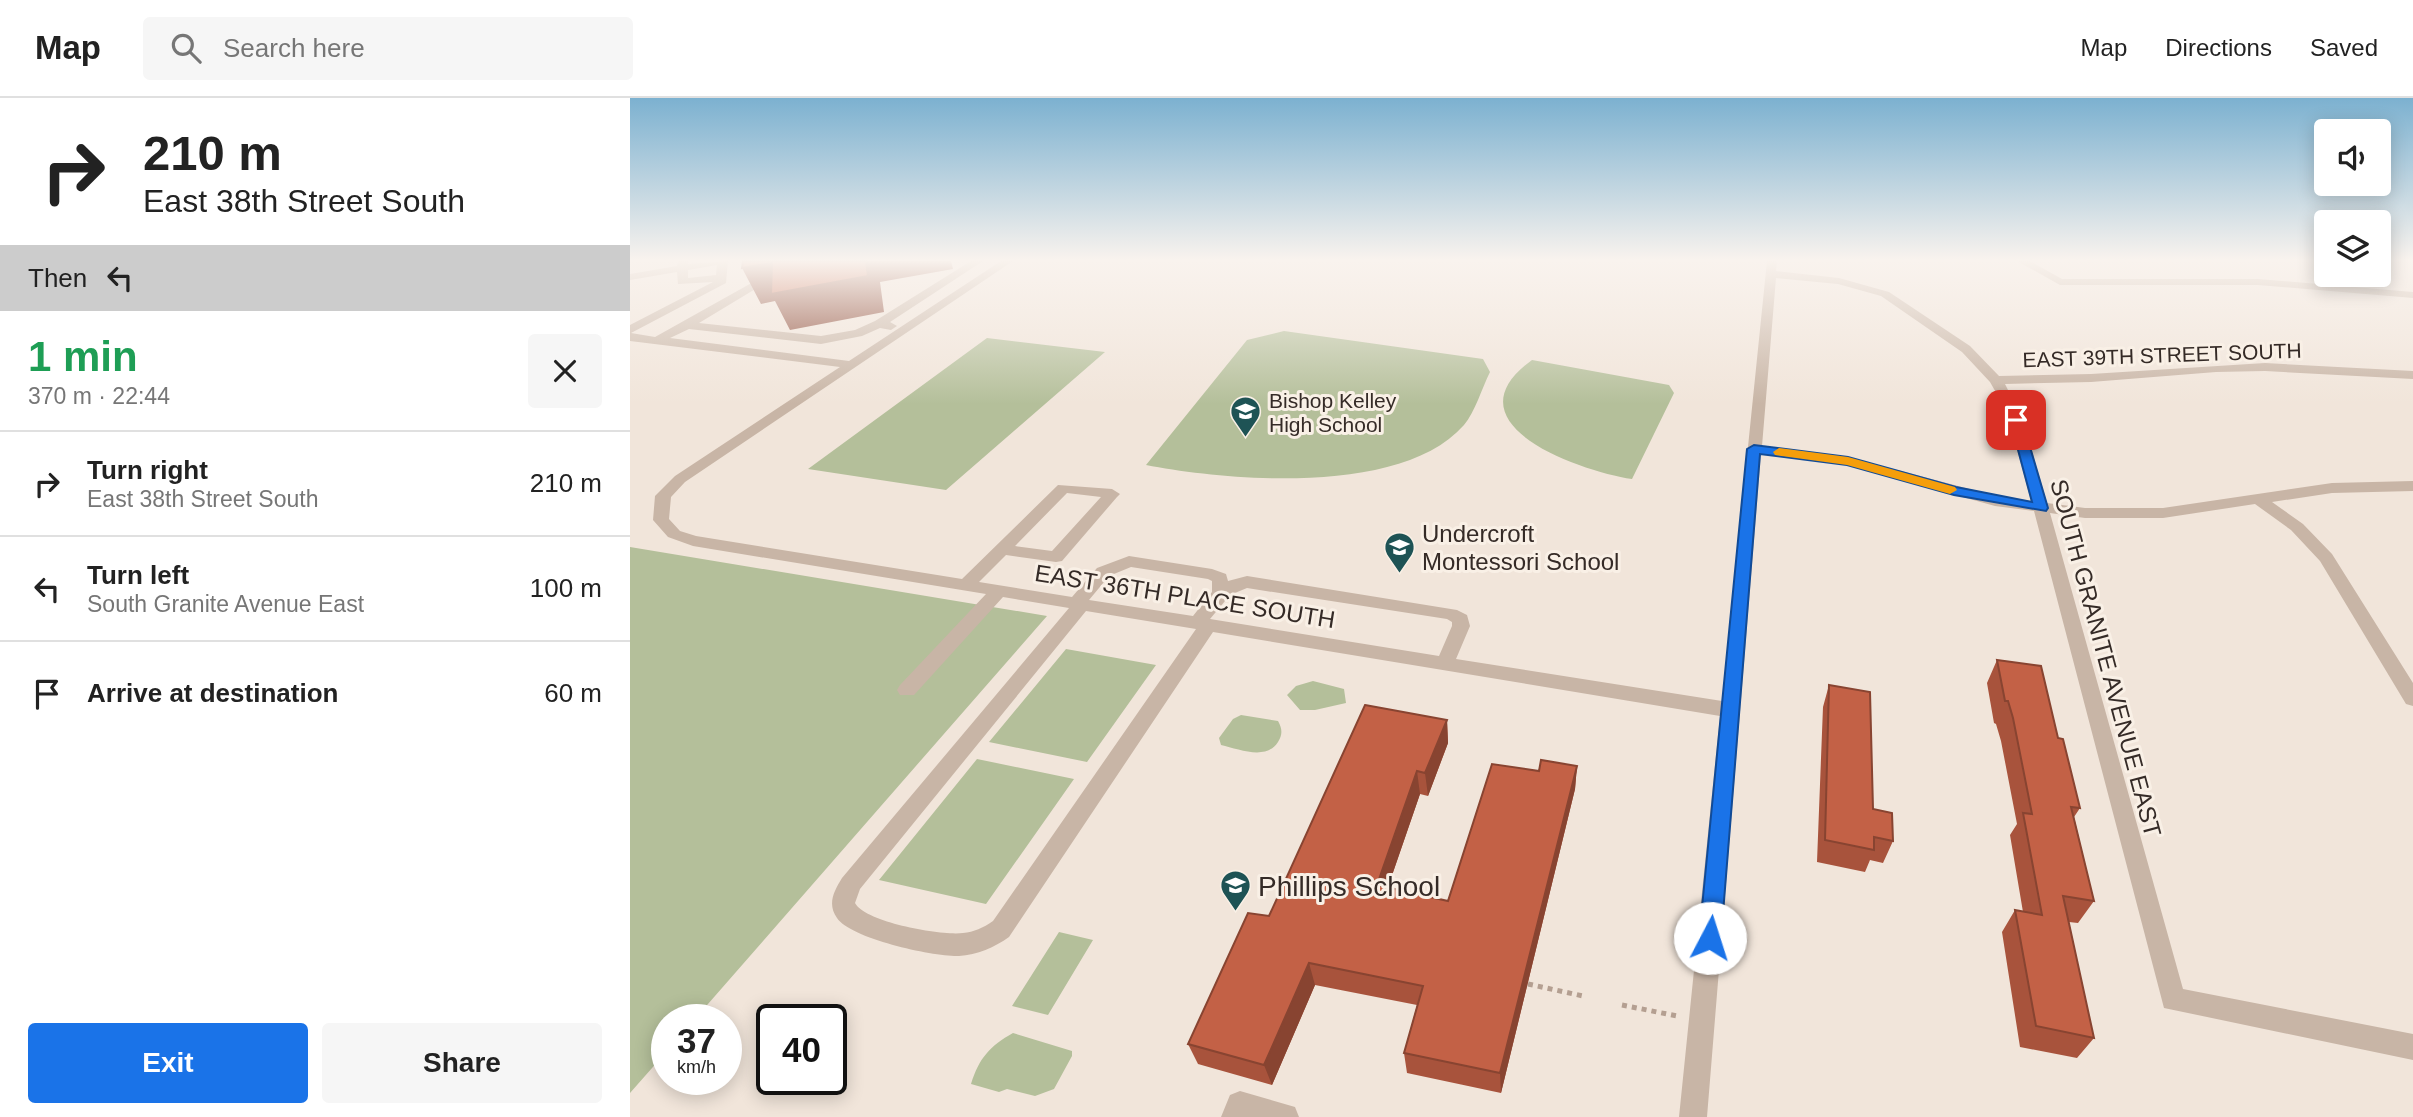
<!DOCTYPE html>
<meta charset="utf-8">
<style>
body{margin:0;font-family:Helvetica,sans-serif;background:#f6f6f6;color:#222;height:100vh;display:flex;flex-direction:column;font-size:26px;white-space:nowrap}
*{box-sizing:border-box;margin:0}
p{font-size:23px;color:#767676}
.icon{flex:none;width:38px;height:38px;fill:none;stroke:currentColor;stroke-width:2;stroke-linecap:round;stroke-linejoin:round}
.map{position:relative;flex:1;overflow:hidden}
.side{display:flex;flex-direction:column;background:#fff;width:630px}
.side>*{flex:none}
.hud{background:#fff;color:#222;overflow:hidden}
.buttons{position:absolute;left:1684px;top:21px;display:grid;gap:14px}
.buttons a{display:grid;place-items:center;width:77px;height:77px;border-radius:7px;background:#fff;box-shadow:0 4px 18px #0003;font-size:35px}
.speed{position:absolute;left:21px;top:906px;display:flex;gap:14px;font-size:35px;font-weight:700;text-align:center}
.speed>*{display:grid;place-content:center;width:91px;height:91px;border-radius:50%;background:#fff;box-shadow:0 4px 18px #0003;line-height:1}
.speed small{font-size:18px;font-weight:400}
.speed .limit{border:4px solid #111;border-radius:10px;background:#fff;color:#111}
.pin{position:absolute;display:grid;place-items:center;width:60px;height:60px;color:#fff;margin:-30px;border-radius:14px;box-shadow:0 4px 10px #0006}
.me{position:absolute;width:77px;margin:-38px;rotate:5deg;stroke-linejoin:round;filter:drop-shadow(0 0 5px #0008)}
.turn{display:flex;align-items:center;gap:24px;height:147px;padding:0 28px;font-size:32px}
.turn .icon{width:91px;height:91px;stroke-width:2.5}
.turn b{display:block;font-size:49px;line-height:60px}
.then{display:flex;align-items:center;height:66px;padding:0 28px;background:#0003;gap:14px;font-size:26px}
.round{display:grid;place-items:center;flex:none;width:74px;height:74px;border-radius:7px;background:#f6f6f6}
.headline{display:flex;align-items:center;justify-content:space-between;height:119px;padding:0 28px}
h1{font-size:42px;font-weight:700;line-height:52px;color:#1e9e55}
.action{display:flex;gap:14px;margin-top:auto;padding:14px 28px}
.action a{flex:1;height:80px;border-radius:7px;background:#1a73e8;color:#fff;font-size:28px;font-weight:700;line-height:80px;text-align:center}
.action a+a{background:#f6f6f6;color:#222}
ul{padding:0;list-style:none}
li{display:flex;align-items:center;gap:21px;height:105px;padding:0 28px;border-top:2px solid #e0e0e0}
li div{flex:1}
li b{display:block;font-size:26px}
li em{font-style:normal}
header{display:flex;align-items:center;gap:42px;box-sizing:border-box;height:98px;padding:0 35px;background:#fff;border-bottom:2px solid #e0e0e0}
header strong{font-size:33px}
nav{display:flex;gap:38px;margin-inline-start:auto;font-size:24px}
.search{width:490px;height:63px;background:#f6f6f6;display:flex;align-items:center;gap:18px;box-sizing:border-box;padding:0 24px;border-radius:7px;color:#767676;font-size:26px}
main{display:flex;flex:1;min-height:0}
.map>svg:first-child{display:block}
.green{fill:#b4bf9a}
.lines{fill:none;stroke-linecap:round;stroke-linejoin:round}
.path{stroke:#b49f91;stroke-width:5;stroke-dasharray:5 5;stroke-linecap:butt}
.minor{fill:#c8b5a6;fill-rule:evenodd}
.wall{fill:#a8533c}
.shaded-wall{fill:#884431}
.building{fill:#c36146;stroke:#884431;stroke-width:2}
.route{fill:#1a73e8;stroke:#114b97;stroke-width:2}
.slow{fill:#f59e0b}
.labels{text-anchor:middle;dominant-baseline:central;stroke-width:6;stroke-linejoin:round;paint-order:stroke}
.far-street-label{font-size:21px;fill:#352b27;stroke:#f9f0e6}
.far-poi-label{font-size:21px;fill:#352b27;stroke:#f9f0e6;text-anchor:start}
.poi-label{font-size:24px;fill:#352b27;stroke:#f9f0e6;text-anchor:start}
.street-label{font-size:24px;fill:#352b27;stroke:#f9f0e6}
.near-poi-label{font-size:28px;fill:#352b27;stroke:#f9f0e6;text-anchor:start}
</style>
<header>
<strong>Map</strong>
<div class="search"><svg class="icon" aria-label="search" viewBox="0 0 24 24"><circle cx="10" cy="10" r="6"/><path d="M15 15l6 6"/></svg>Search here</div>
<nav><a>Map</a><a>Directions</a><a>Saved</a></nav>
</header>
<main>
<section class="side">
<div class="hud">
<div class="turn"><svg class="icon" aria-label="right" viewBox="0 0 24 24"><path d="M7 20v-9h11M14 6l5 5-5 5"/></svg><div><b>210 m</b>East 38th Street South</div></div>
<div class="then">Then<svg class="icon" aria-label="left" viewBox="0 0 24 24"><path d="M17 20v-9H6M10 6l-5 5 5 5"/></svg></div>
</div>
<div class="headline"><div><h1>1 min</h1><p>370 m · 22:44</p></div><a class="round"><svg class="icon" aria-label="close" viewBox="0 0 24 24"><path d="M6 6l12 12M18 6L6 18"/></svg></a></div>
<ul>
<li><svg class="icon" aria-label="right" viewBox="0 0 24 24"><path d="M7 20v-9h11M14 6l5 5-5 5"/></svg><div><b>Turn right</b><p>East 38th Street South</p></div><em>210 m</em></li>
<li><svg class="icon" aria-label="left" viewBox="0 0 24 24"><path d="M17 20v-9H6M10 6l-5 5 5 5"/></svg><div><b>Turn left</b><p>South Granite Avenue East</p></div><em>100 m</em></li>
<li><svg class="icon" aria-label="arrive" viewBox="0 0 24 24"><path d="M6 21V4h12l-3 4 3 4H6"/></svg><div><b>Arrive at destination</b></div><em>60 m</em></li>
</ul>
<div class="action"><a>Exit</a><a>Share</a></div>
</section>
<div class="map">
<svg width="1783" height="1019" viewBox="0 0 1783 1019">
<rect width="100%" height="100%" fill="#f1e5da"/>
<path class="green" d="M 654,233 L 853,261 L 860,274 C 852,290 845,314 834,327 C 772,398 598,383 516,367 L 617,242 Z
M 357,240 L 475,254 L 316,392 L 178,371 Z
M 902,262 L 1039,287 L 1044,295 L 1002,381 C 950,373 814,326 902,262 Z
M 0,449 L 417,518 L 64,922 L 37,922 L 37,953 L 0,995 Z
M 436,551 L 526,567 L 457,664 L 359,644 Z
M 683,583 L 714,591 L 716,605 L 685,612 L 670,612 L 657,597 L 666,588 Z
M 611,617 L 648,623 C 652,630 653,636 648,644 C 636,663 609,651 591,647 L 589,640 L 603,621 Z
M 347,661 L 444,681 L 356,806 L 249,782 Z
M 429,834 L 463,842 L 418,917 L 382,908 Z
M 383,935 L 442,953 L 442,958 L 424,991 L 405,998 L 377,991 L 369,994 L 341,986 C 349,960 360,948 383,935 Z"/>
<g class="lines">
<path class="path" d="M 898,886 L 953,898
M 992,907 L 1047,918"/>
<path class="minor" d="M 48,163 L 58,163 L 58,166 L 98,163 L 96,185 L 1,235 L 25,239 L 141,174 L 146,177 L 145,179 L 69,225 L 191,238 L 225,232 L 245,223 L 341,163 L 353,163 L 260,224 L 267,228 L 261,232 L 250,230 L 232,238 L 191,246 L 59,231 L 40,240 L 219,263 L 371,163 L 383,163 L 55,384 L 41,399 L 39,421 L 50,433 L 66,438 L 332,481 L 428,387 L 482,391 L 490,396 L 487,399 L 432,463 L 426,464 L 376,457 L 349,484 L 442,499 L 467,470 L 499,458 L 582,471 L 596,476 L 598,483 L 617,478 L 827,512 L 837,517 L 840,528 L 826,561 L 1092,603 L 1137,163 L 1147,163 L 1146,173 L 1209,180 L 1259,194 L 1340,248 L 1369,278 L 1461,276 L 1635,265 L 1783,273 L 1783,281 L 1635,273 L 1586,274 L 1461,284 L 1375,286 L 1393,322 L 1417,405 L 1455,410 L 1533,410 L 1702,385 L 1783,383 L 1783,393 L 1702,395 L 1642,404 L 1673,426 L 1702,456 L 1783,585 L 1783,608 L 1776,606 L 1690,463 L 1661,432 L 1625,406 L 1533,420 L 1455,420 L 1420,415 L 1553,891 L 1783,936 L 1783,962 L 1534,910 L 1404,413 L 1365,408 L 1217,367 L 1131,356 L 1077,1019 L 1049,1019 L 1090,618 L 583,534 L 379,839 C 365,849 347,857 329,858 C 305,859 221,841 207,820 C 197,806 204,793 212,780 L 439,510 L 373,499 L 284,597 L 270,597 L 267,592 L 270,587 L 356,496 L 63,448 L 38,439 L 23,422 L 25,398 L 45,378 L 210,269 L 0,243 L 0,227 L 83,184 L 48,186 L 47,174 L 0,182 L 0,176 L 47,168 ZM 87,167 L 86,177 L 58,180 L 58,172 ZM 1146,180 L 1208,186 L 1251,198 L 1332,254 L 1360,284 L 1368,298 L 1379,322 L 1401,403 L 1366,398 L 1218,359 L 1132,348 ZM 437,395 L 471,399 L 422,453 L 385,448 ZM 501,469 L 578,481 L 582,483 L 582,494 L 563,518 L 459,502 L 479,478 ZM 617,490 L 817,521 L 822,524 L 822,528 L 809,558 L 580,521 L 600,497 ZM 456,513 L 566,531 L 363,823 C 353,830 344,834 333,835 C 311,838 235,824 225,805 L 230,791 Z
M 1387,163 L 1400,163 L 1432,181 L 1628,181 L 1783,194 L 1783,200 L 1628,187 L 1430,187 Z
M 610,993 L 665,1009 L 669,1019 L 591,1019 L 600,997 Z"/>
</g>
<path class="wall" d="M 1367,562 L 1428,640 L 1450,710 L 1444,719 L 1464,803 L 1448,825 L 1439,824 L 1464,940 L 1447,960 L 1390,949 L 1372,834 L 1385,812 L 1393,814 L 1380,737 L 1387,726 L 1371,643 L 1366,626 L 1364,625 L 1357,585 Z
M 1199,587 L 1243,711 L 1263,743 L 1253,765 L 1240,762 L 1235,774 L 1187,764 L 1193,609 Z
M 817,622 L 818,645 L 798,698 L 790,696 L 758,789 L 818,803 L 909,673 L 947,668 L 945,691 L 871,995 L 777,975 L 774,955 L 787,907 L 685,887 L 642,987 L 568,966 L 558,946 L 639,818 Z"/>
<path class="shaded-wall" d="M 236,163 L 321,163 L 323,171 L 250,184 L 254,214 L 160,232 L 145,203 L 131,206 L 112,170 L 142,165 Z
M 817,622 L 818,645 L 798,698 L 795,675 Z
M 947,668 L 945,691 L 871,995 L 870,975 Z
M 787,673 L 790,696 L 751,809 L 747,787 Z
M 679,865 L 685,887 L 642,987 L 634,967 Z"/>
<path class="building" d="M 113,163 L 236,163 L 238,178 L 141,196 L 142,165 L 112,170 Z
M 1367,562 L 1411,568 L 1428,640 L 1433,641 L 1450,710 L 1441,709 L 1464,803 L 1433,798 L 1464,940 L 1406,928 L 1385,812 L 1412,817 L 1393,715 L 1402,716 L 1383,620 L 1378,603 L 1375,603 Z
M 1199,587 L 1240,594 L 1243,711 L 1262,715 L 1263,743 L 1244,739 L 1244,752 L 1195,742 Z
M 735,607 L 817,622 L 795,675 L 787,673 L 747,787 L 818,803 L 862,666 L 909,673 L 911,662 L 947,668 L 870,975 L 774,955 L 793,888 L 679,865 L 634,967 L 558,946 L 618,815 L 639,818 Z"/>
<linearGradient id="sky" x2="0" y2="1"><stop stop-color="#7cb1d0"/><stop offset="0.53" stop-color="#f9f3ee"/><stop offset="1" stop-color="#f9f3ee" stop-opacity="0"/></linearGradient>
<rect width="1783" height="306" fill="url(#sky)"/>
<path class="route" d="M 1386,318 L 1392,322 L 1418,410 L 1416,413 L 1324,397 L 1217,367 L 1130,356 L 1091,840 L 1088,847 L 1080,850 L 1072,847 L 1069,840 L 1117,351 L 1124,347 L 1218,359 L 1326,389 L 1402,404 L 1380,322 Z"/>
<path class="slow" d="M 1149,350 L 1218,359 L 1325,389 L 1327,392 L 1320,396 L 1217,367 L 1145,357 L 1143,354 Z"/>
<defs>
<symbol id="school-pin" viewBox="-11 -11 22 30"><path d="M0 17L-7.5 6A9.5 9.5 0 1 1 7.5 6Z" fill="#1e5355" stroke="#f9f0e6"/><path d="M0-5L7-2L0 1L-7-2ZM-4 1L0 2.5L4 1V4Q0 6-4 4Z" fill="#fff"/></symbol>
</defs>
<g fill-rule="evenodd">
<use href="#school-pin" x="598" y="296" width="35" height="47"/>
<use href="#school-pin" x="752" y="432" width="35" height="47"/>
<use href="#school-pin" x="588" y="770" width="35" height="47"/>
</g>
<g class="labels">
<g class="far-street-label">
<text transform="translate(1532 257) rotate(-2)">EAST 39TH STREET SOUTH</text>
</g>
<g class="far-poi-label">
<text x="639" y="302">Bishop Kelley<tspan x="639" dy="24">High School</tspan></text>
</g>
<g class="poi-label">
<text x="792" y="435">Undercroft<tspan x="792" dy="28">Montessori School</tspan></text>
</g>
<g class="street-label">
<text transform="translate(555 498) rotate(9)">EAST 36TH PLACE SOUTH</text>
<text transform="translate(1476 560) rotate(75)">SOUTH GRANITE AVENUE EAST</text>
</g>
<g class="near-poi-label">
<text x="628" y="788">Phillips School</text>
</g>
</g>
</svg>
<div class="buttons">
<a><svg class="icon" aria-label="sound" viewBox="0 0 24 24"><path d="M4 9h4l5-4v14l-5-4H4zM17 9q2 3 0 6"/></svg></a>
<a><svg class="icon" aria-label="layers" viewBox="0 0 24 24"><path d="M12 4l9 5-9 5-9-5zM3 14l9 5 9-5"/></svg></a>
</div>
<div class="speed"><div>37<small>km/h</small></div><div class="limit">40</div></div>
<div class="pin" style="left:1386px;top:322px;background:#d93025"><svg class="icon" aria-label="arrive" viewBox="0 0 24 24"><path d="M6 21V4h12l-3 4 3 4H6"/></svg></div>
<svg class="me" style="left:1080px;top:840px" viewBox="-20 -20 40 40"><circle r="19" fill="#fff"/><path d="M0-13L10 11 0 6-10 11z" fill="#1a73e8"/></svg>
</div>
</main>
